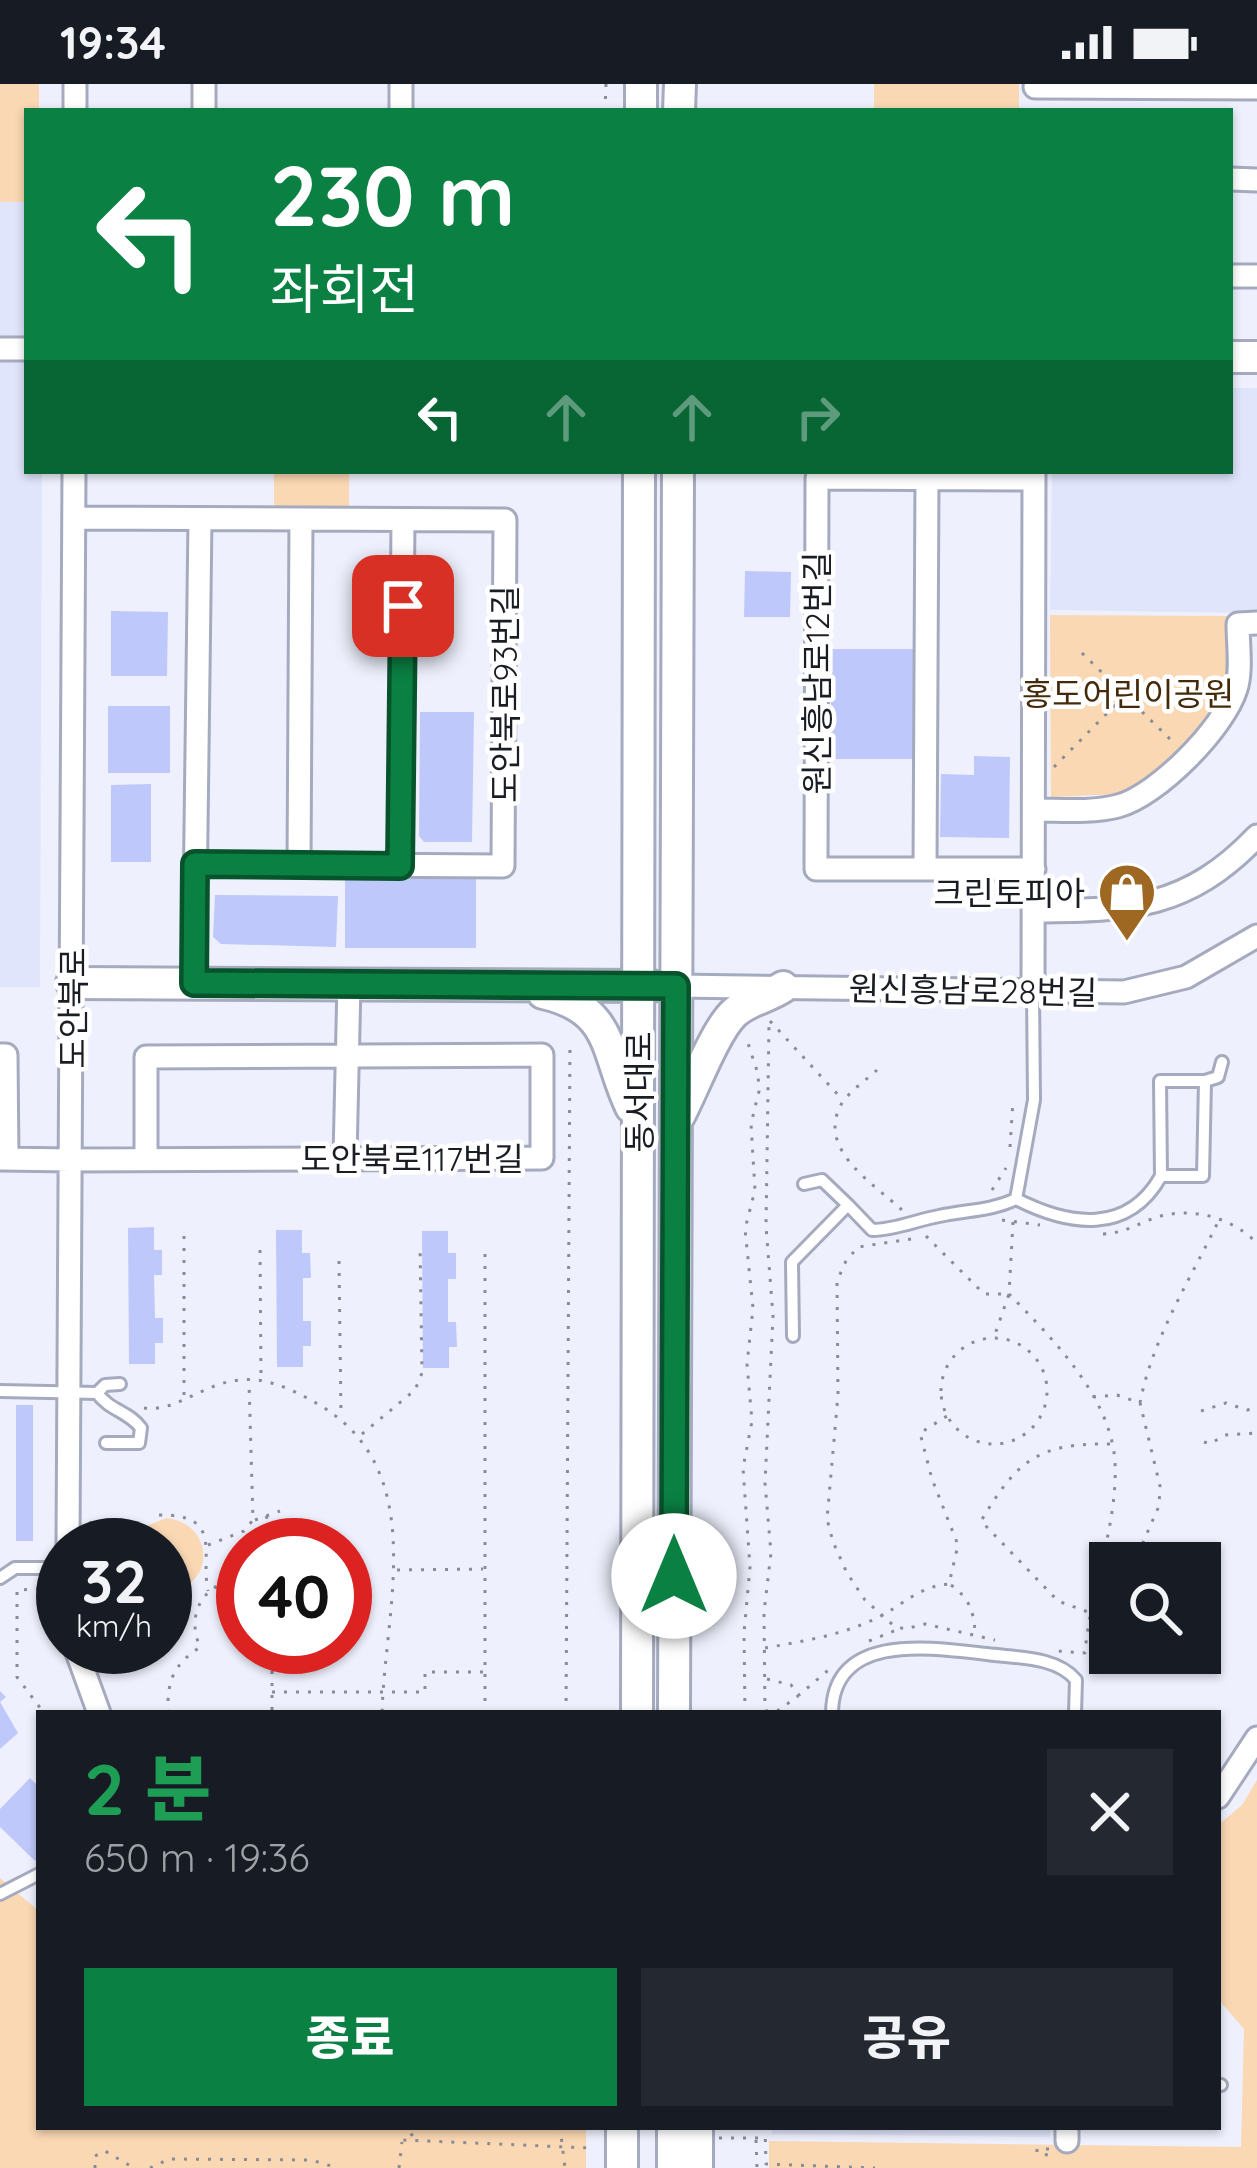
<!DOCTYPE html>
<html lang="ko">
<meta charset="utf-8">
<style>
body{margin:0;font-family:Quicksand,"Noto Sans KR",sans-serif;background:#242831;color:#f1f3f6;height:100vh;display:flex;flex-direction:column;font-size:45px;white-space:nowrap}
*{box-sizing:border-box;margin:0}
p{font-size:39px;color:#9ea1a6}
.icon{flex:none;width:66px;height:66px;fill:none;stroke:currentColor;stroke-width:2;stroke-linecap:round;stroke-linejoin:round}
.map{position:relative;flex:1;overflow:hidden}
.sheet{position:absolute;left:36px;top:1626px;width:1185px;height:420px;display:flex;flex-direction:column;background:#171b24;border-radius:0px;box-shadow:0 3px 9px #0004}
.sheet>*{flex:none}
.banner{position:absolute;left:24px;top:24px;width:1209px;height:366px;border-radius:0px;box-shadow:0 3px 9px #0004;background:#0b8043;color:#fff;overflow:hidden}
.controls{position:absolute;left:1089px;top:1458px;display:grid;gap:24px}
.controls a{display:grid;place-items:center;width:132px;height:132px;border-radius:0px;background:#171b24;box-shadow:0 3px 9px #0004;font-size:60px}
.speed{position:absolute;left:36px;top:1434px;display:flex;gap:24px;font-size:60px;font-weight:700;text-align:center}
.speed>*{display:grid;place-content:center;width:156px;height:156px;border-radius:50%;background:#171b24;box-shadow:0 3px 9px #0004;line-height:1}
.speed small{font-size:30px;font-weight:400}
.speed .limit{border:18px solid #d22;background:#fff;color:#111}
.pin{position:absolute;display:grid;place-items:center;width:102px;height:102px;color:#fff;margin:-51px;border-radius:24px;box-shadow:0 6px 18px #0006}
.me{position:absolute;width:132px;margin:-66px;rotate:0deg;stroke-linejoin:round;filter:drop-shadow(0 0 9px #0008)}
.turn{display:flex;align-items:center;gap:42px;height:252px;padding:0 48px;font-size:54px}
.turn .icon{width:156px;height:156px;stroke-width:2.5}
.turn b{display:block;font-size:84px;line-height:102px}
.lanes{display:flex;align-items:center;height:114px;padding:0 48px;background:#0003;justify-content:center;gap:60px;direction:ltr}
.lanes .off{opacity:.35}
.round{display:grid;place-items:center;flex:none;width:126px;height:126px;border-radius:0px;background:#242831}
.head{display:flex;align-items:center;justify-content:space-between;height:204px;padding:0 48px}
h1{font-size:72px;font-weight:800;line-height:90px;color:#1e9e55}
.primary-button{display:flex;gap:24px;margin-top:auto;padding:24px 48px}
.primary-button a{flex:1;height:138px;border-radius:0px;background:#0b8043;color:#fff;font-size:48px;font-weight:800;line-height:138px;text-align:center}
.primary-button a+a{background:#242831;color:#f1f3f6}
.status{display:flex;justify-content:space-between;align-items:center;height:84px;padding:0 60px;background:#171b24;direction:ltr}
.status svg{height:33px;fill:currentColor}
.map>svg:first-child{display:block}
.built{fill:#e0e5fb}
.green{fill:#fbd8b4}
.building{fill:#bec8fa}
.lines{fill:none;stroke-linecap:round;stroke-linejoin:round}
.lane-casing{stroke:#a6aabe;stroke-width:16}
.street-casing{stroke:#a6aabe;stroke-width:27}
.secondary-casing{stroke:#a6aabe;stroke-width:36}
.path{stroke:#898c95;stroke-width:3;stroke-dasharray:3 9;stroke-linecap:butt}
.lane{stroke:#fff;stroke-width:10}
.street{stroke:#fff;stroke-width:21}
.secondary{stroke:#fff;stroke-width:30}
.route-casing{stroke:#07532c;stroke-width:30}
.route{stroke:#0b8043;stroke-width:21}
.labels{text-anchor:middle;dominant-baseline:central;stroke-width:9;stroke-linejoin:round;paint-order:stroke}
.street-label{font-size:33px;fill:#1b1d24;stroke:#fff}
.park-label{font-size:33px;fill:#452a0a;stroke:#fff}
.poi-label{font-size:33px;fill:#1b1d24;stroke:#fff;text-anchor:end}
</style>
<div class="status"><b>19:34</b><svg viewBox="0 0 49 12"><path d="M0 12V9h3v3zM5 12V6h3v6zM10 12V3h3v9zM15 12V0h3v12zM26 1h20v11H26zM47 4h2v5h-2z"/></svg></div>
<div class="map">
<svg width="1257" height="2084" viewBox="0 0 1257 2084">
<rect width="100%" height="100%" fill="#eef1fd"/>
<path class="built" d="M 0,0 L 39,0 L 39,27 L 27,27 L 26,245 L 27,387 L 42,387 L 40,903 L 0,903 Z
M 1230,304 L 1257,304 L 1257,529 L 1050,526 L 1052,387 L 1230,387 Z
M 772,2043 L 1050,2043 L 1050,2053 L 772,2050 Z"/>
<path class="green" d="M 0,0 L 39,0 L 39,27 L 27,27 L 27,118 L 0,118 Z
M 874,0 L 1019,0 L 1019,27 L 874,27 Z
M 274,387 L 349,387 L 349,422 L 274,423 Z
M 1050,531 L 1232,532 L 1232,589 L 1208,642 L 1145,701 L 1121,710 L 1051,713 Z
M 166,1434 C 216,1439 216,1506 165,1507 L 165,1461 L 133,1461 L 144,1443 Z
M 1257,1696 L 1257,2084 L 769,2084 L 769,2057 L 1241,2063 L 1244,1945 L 1218,1915 L 1218,1741 L 1242,1721 Z
M 0,1794 L 39,1827 L 39,2043 L 586,2043 L 586,2084 L 0,2084 Z"/>
<path class="building" d="M 745,487 L 791,488 L 790,533 L 744,533 Z
M 111,527 L 168,528 L 167,592 L 111,592 Z
M 831,565 L 913,565 L 913,675 L 831,675 Z
M 108,622 L 170,622 L 170,689 L 108,689 Z
M 420,628 L 474,628 L 472,758 L 424,758 L 419,752 Z
M 974,672 L 1010,673 L 1009,754 L 940,753 L 941,690 L 974,691 Z
M 151,700 L 151,778 L 111,778 L 111,701 Z
M 345,794 L 476,794 L 476,864 L 345,864 Z
M 215,811 L 338,812 L 336,863 L 221,860 L 213,853 Z
M 154,1143 L 154,1166 L 162,1166 L 162,1191 L 154,1191 L 155,1234 L 163,1234 L 163,1259 L 155,1259 L 155,1280 L 129,1280 L 128,1144 Z
M 276,1146 L 302,1146 L 302,1169 L 310,1169 L 311,1194 L 303,1194 L 303,1237 L 311,1237 L 311,1262 L 303,1262 L 303,1283 L 277,1283 Z
M 422,1147 L 448,1147 L 448,1169 L 456,1169 L 456,1195 L 448,1195 L 448,1238 L 456,1238 L 457,1263 L 449,1263 L 449,1284 L 423,1284 Z
M 16,1321 L 33,1321 L 33,1457 L 16,1457 Z
M 0,1607 L 6,1613 L 0,1618 L 18,1649 L 0,1665 Z
M 30,1694 L 39,1703 L 39,1772 L 35,1777 L 0,1743 L 0,1725 Z"/>
<g class="lines">
<defs>
<path id="lane" d="M 1205,997 L 1218,993 L 1222,978
M 804,1100 L 822,1096 L 848,1121
M 1016,1115 C 1069,1142 1128,1151 1161,1092 L 1203,1092 L 1205,997 L 1160,997 L 1161,1092
M 793,1252 L 792,1178 L 848,1121 L 872,1146 C 894,1146 917,1136 939,1132 C 966,1126 991,1127 1016,1115 L 1034,1016 L 1033,907
M 0,1307 L 97,1309 C 110,1327 128,1327 141,1344 L 139,1359 L 106,1359
M 97,1309 L 105,1301 L 120,1300
M 0,1494 L 15,1484 L 63,1484
M 832,1629 C 833,1547 934,1564 987,1570 C 1016,1574 1056,1572 1076,1596 L 1075,1629
M 0,1810 L 39,1790
M 1218,2001 L 1221,2001"/>
<path id="street" d="M 401,0 L 401,27
M 1035,3 L 1257,4
M 75,27 L 75,0
M 204,27 L 204,0
M 1230,95 L 1257,96
M 1230,192 L 1257,192
M 0,265 L 27,265
M 74,434 L 505,436 L 503,782 L 195,780
M 1034,726 C 1061,726 1091,729 1118,722 C 1157,712 1224,644 1236,605 C 1242,587 1238,560 1238,540 L 1257,539
M 299,781 L 301,436
M 400,782 L 403,436
M 925,785 L 927,394
M 1034,785 L 816,785 L 817,394 L 1034,395
M 1033,827 C 1130,826 1186,826 1257,752
M 194,899 L 200,435
M 676,902 L 1124,908 L 1186,893 L 1257,852
M 1033,907 L 1034,387
M 0,971 L 6,971 L 7,1075
M 345,1074 L 349,900
M 0,1075 L 72,1076 L 542,1074 L 542,971 L 146,973 L 146,1075
M 68,1461 L 74,387
M 75,1563 L 99,1629
M 1218,1713 L 1257,1654
M 1067,2057 L 1067,2043"/>
<path id="secondary" d="M 641,27 L 641,0
M 679,27 L 680,0
M 1230,273 L 1257,273
M 72,899 L 652,902
M 543,909 C 615,925 605,969 631,1023
M 679,1032 C 693,1006 714,949 733,930 C 747,916 767,914 783,903
M 637,1629 L 639,387
M 674,1629 L 678,387
M 697,2043 L 697,2084
M 622,2084 L 622,2043
M 673,2084 L 673,2043"/>
</defs>
<use href="#lane" class="lane-casing"/>
<use href="#street" class="street-casing"/>
<use href="#secondary" class="secondary-casing"/>
<path class="path" d="M 605,27 L 606,0
M 1082,569 L 1175,660
M 1054,683 L 1123,613
M 770,937 L 841,1014
M 877,986 C 866,996 850,1007 842,1019 C 815,1065 873,1099 902,1126
M 1010,1063 L 1013,1016
M 992,1106 L 1006,1084
M 1002,1136 L 1040,1141
M 1013,1138 L 1009,1210 C 1052,1254 1111,1313 1115,1378 C 1118,1442 1090,1506 1085,1569 L 1057,1567
M 1103,1150 C 1122,1149 1132,1143 1149,1136 C 1186,1121 1229,1131 1257,1159
M 184,1152 L 184,1314
M 926,1152 L 984,1210 L 1009,1210 L 994,1253
M 911,1155 L 858,1163 L 846,1177 L 837,1197 L 838,1311 L 827,1435 L 833,1458 L 847,1489 L 865,1516 L 894,1542 L 905,1545 L 925,1540 L 995,1556
M 260,1166 L 261,1294
M 339,1177 L 341,1331
M941 1307a53 53 0 1 1 106 0a53 53 0 1 1-106 0Z
M 1093,1313 L 1117,1311 L 1140,1319 L 1160,1402 L 1159,1422 L 1134,1479
M 1140,1319 C 1152,1255 1191,1194 1219,1136
M 144,1324 C 181,1329 208,1291 257,1296 C 276,1298 299,1309 316,1319 C 431,1384 385,1522 382,1629
M 1201,1327 L 1226,1319 L 1247,1326 L 1257,1324
M 362,1350 L 415,1306 L 422,1289 L 420,1161
M 1204,1358 L 1210,1360 L 1225,1351 L 1257,1349
M 1110,1360 C 1037,1359 1017,1377 981,1437 L 1058,1517 L 1088,1528 L 1110,1520
M 159,1431 C 224,1430 200,1470 208,1507
M 266,1432 L 274,1450 L 274,1461
M 255,1436 L 280,1427
M 208,1461 L 244,1447 L 253,1436 L 249,1298
M 397,1486 L 483,1485
M 951,1501 C 969,1514 974,1527 975,1549
M 39,1505 L 17,1506 L 17,1593 L 44,1629
M 869,1557 L 899,1545
M 272,1563 L 272,1629
M 765,1564 C 804,1557 843,1551 879,1533 C 904,1520 920,1502 949,1500 L 958,1461 L 932,1395 L 920,1349 L 947,1332
M 767,1595 L 791,1601 L 799,1611 L 832,1583
M 272,1608 L 425,1608 L 425,1588 L 485,1588
M 765,1627 L 779,1626 L 798,1612
M 168,1629 C 167,1597 173,1581 200,1563 C 185,1528 205,1497 243,1495
M 485,1629 L 485,1166
M 566,1629 L 570,957
M 745,1629 L 744,1549 L 750,1483 L 743,1384 L 752,1337 L 747,1280 L 753,1224 L 745,1145 L 755,1106 L 751,1040 L 759,1007 L 758,990 L 746,953
M 765,1629 L 764,1528 L 771,1469 L 765,1399 L 773,1232 L 766,1142 L 769,939
M 560,2043 L 565,2084
M 765,2043 L 766,2080 L 875,2084
M 413,2050 L 403,2056 L 591,2064
M 719,2054 L 763,2054
M 756,2056 L 757,2084
M 1049,2065 L 1037,2065 L 1037,2069 L 1053,2072
M 95,2084 L 95,2072 L 105,2067 L 134,2084
M 150,2084 L 169,2075 L 311,2076 L 338,2084
M 399,2084 L 402,2058"/>
<use href="#lane" class="lane"/>
<use href="#street" class="street"/>
<use href="#secondary" class="secondary"/>
</g>
<g class="lines">
<defs>
<path id="route" d="M 403,522 L 400,782 L 195,780 L 194,899 L 676,902 L 674,1492"/>
</defs>
<use href="#route" class="route-casing"/>
<use href="#route" class="route"/>
</g>
<defs>
<symbol id="shop-pin" viewBox="-11 -11 22 30"><path d="M0 17L-7.5 6A9.5 9.5 0 1 1 7.5 6Z" fill="#9e6722" stroke="#fff"/><path d="M-5-2.5h2.3a2.7 3.5 0 0 1 5.4 0H5L5.5 6h-11ZM-1.5-2.5h3a1.5 2.3 0 0 0-3 0Z" fill="#fff"/></symbol>
</defs>
<g fill-rule="evenodd">
<use href="#shop-pin" x="1094" y="775" width="66" height="90"/>
</g>
<g class="labels">
<g class="street-label">
<text transform="translate(816 589) rotate(-90)">원신흥남로12번길</text>
<text transform="translate(504 610) rotate(-90)">도안북로93번길</text>
<text transform="translate(973 906) rotate(1)">원신흥남로28번길</text>
<text transform="translate(72 924) rotate(-90)">도안북로</text>
<text transform="translate(638 1008) rotate(-90)">동서대로</text>
<text x="412" y="1074">도안북로117번길</text>
</g>
<g class="park-label">
<text x="1128" y="609">홍도어린이공원</text>
</g>
<g class="poi-label">
<text x="1085" y="808">크린토피아</text>
</g>
</g>
</svg>
<div class="controls">
<a><svg class="icon" aria-label="search" viewBox="0 0 24 24"><circle cx="10" cy="10" r="6"/><path d="M15 15l6 6"/></svg></a>
</div>
<div class="speed"><div>32<small>km/h</small></div><div class="limit">40</div></div>
<div class="pin" style="left:403px;top:522px;background:#d93025"><svg class="icon" aria-label="arrive" viewBox="0 0 24 24"><path d="M6 21V4h12l-3 4 3 4H6"/></svg></div>
<svg class="me" style="left:674px;top:1492px" viewBox="-20 -20 40 40"><circle r="19" fill="#fff"/><path d="M0-13L10 11 0 6-10 11z" fill="#0b8043"/></svg>
<div class="banner">
<div class="turn"><svg class="icon" aria-label="left" viewBox="0 0 24 24"><path d="M17 20v-9H6M10 6l-5 5 5 5"/></svg><div><b>230 m</b>좌회전</div></div>
<div class="lanes"><svg class="icon" aria-label="left" viewBox="0 0 24 24"><path d="M17 20v-9H6M10 6l-5 5 5 5"/></svg><svg class="icon off" aria-label="ahead" viewBox="0 0 24 24"><path d="M12 20V5M6 11l6-6 6 6"/></svg><svg class="icon off" aria-label="ahead" viewBox="0 0 24 24"><path d="M12 20V5M6 11l6-6 6 6"/></svg><svg class="icon off" aria-label="right" viewBox="0 0 24 24"><path d="M7 20v-9h11M14 6l5 5-5 5"/></svg></div>
</div>
<section class="sheet">
<div class="head"><div><h1>2 분</h1><p>650 m · 19:36</p></div><a class="round"><svg class="icon" aria-label="close" viewBox="0 0 24 24"><path d="M6 6l12 12M18 6L6 18"/></svg></a></div>
<div class="primary-button"><a>종료</a><a>공유</a></div>
</section>
</div>
